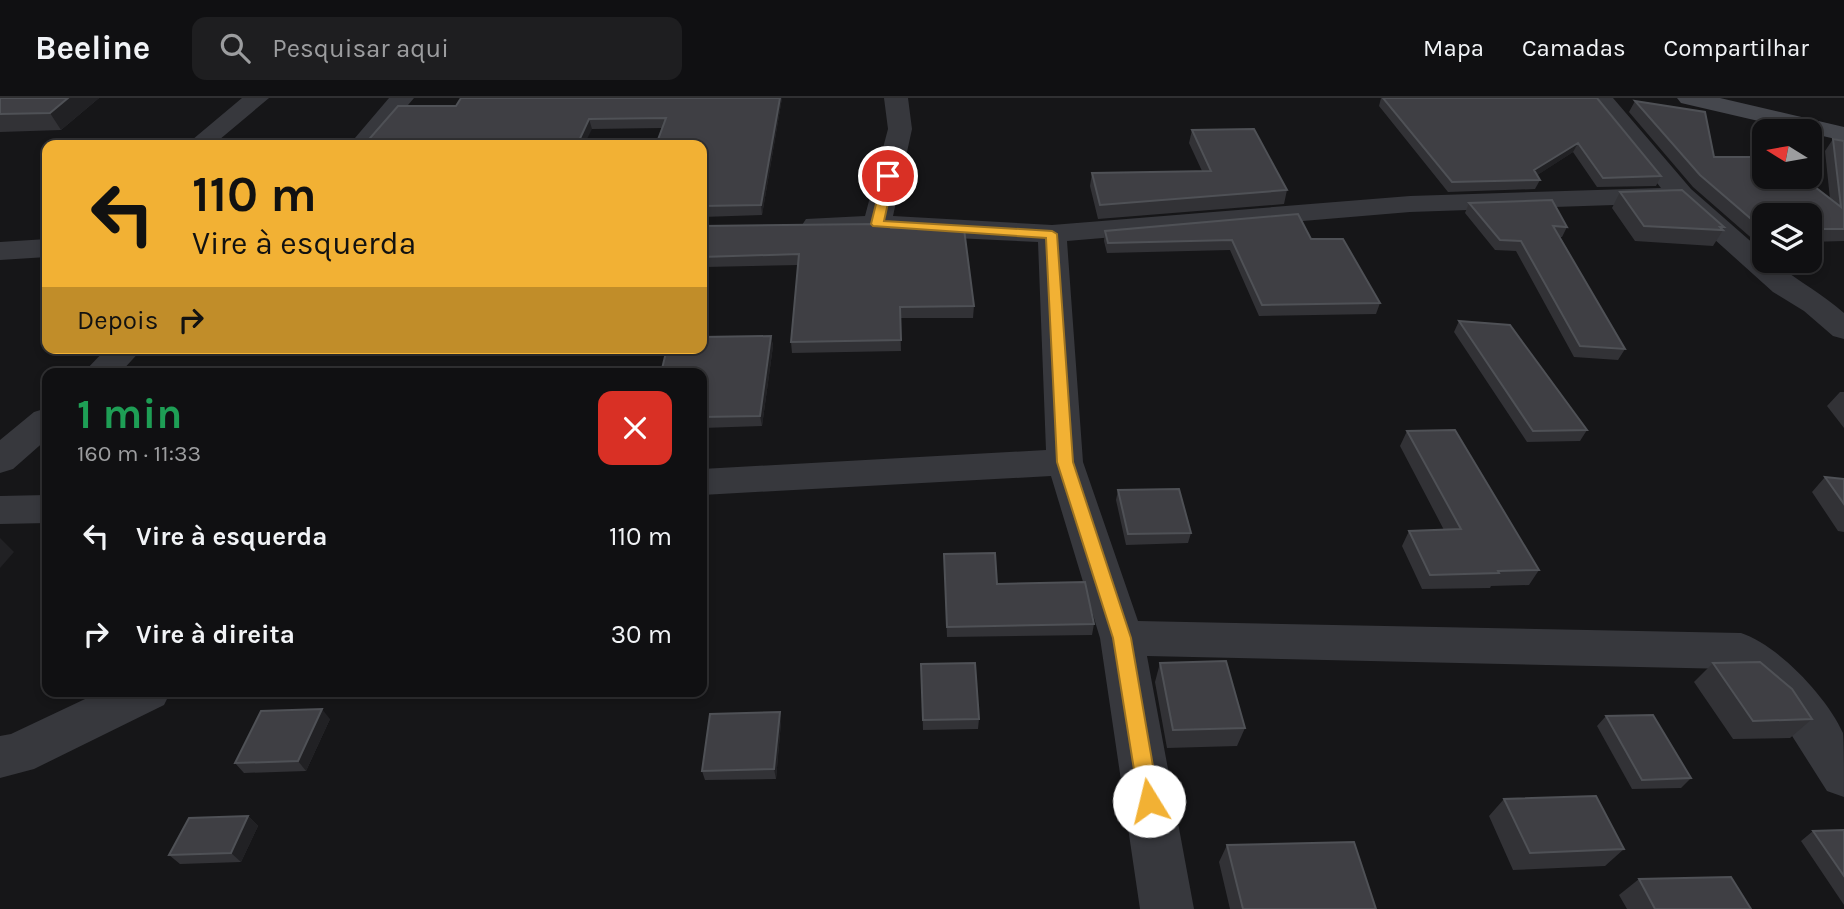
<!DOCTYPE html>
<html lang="pt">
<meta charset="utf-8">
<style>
body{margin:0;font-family:Karla,sans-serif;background:#1e1e20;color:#f1f3f6;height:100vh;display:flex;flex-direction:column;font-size:26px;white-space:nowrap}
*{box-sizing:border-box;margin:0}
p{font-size:23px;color:#9c9d9f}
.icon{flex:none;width:38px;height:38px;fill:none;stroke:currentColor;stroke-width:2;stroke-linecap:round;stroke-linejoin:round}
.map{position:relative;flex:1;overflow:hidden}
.sheet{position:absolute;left:42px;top:270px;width:665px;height:329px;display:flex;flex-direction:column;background:#101012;border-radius:14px;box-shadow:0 4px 10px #0003,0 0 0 2px #303032}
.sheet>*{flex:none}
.top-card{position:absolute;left:42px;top:42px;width:665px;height:214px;border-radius:14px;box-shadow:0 4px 10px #0003,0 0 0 2px #303032;background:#f2b134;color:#111;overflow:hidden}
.needle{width:46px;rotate:281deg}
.tools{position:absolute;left:1752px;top:21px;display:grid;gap:14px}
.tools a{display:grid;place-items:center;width:70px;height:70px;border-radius:14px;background:#101012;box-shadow:0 4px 10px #0003,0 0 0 2px #303032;font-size:35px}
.pin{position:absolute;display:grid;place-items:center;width:60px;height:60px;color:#fff;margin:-30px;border:4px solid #fff;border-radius:50%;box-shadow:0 2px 7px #0007}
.me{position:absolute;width:77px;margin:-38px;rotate:351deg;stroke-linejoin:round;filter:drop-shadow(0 0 5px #0008)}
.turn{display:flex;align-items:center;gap:24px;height:147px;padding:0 35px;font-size:32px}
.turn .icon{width:91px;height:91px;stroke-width:2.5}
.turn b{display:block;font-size:49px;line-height:60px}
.then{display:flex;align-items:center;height:66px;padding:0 35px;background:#0003;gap:14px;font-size:26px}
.round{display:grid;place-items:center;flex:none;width:74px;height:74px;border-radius:14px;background:#1e1e20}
.summary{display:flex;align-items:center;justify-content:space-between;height:119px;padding:0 35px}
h1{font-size:42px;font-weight:700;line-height:52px;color:#1e9e55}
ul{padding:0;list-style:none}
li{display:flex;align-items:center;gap:21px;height:98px;padding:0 35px}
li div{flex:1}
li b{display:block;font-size:26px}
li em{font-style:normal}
header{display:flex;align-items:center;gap:42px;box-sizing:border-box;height:98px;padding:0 35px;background:#101012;border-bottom:2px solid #303032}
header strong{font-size:33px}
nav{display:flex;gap:38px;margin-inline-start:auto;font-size:24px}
.search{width:490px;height:63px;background:#1e1e20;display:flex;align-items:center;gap:18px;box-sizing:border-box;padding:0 24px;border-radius:14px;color:#9c9d9f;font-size:26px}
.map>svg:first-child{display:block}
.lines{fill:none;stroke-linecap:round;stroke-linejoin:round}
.minor{fill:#37383d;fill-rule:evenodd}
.secondary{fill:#45474d;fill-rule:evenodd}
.wall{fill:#323236}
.shaded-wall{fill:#212124}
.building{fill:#3f3f44;stroke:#4f5156;stroke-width:2}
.route{fill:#f2b134;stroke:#9d7322;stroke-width:2}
</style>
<header>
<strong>Beeline</strong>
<div class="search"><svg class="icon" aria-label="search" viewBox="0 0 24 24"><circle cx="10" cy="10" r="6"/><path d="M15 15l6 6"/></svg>Pesquisar aqui</div>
<nav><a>Mapa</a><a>Camadas</a><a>Compartilhar</a></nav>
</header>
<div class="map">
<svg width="1844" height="811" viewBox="0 0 1844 811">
<rect width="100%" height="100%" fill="#161618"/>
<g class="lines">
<path class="minor" d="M 242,0 L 269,0 L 213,47 L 186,47 Z
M 389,0 L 414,0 L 374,47 L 349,47 Z
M 884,0 L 908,0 L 912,31 L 893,118 L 1052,127 L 1410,98 L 1661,90 L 1589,0 L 1613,0 L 1691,91 L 1764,155 L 1764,163 L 1773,163 C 1796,182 1821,195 1844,215 L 1844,241 L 1833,238 L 1804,213 L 1773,194 L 1674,105 L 1410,114 L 1067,143 L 1083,364 L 1138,523 L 1741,535 C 1778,547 1827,599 1843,635 C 1844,647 1844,684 1844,699 L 1827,693 L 1773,608 L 1731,571 L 1147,558 L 1194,811 L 1140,811 L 1100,540 L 1051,378 L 702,397 L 702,371 L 1046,352 L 1038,144 L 806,133 L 802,127 L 806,121 L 865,118 L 888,31 Z
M 47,141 L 47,159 L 0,162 L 0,144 Z
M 107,250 L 143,250 L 120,275 L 83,275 Z
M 47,310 L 47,341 L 13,371 L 0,375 L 0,342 L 34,314 Z
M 47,397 L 47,425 L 0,426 L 0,398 Z
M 102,593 L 171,593 L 164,607 L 34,671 L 0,680 L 0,638 L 11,636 Z"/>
<path class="secondary" d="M 1677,0 L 1720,0 L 1844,29 L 1844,43 L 1681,5 Z"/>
</g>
<path class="wall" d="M 0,0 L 99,0 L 61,32 L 0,34 Z
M 782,0 L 762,117 L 702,119 L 702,47 L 662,30 L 592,31 L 370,40 Z
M 1381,0 L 1597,0 L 1661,78 L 1656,88 L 1597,89 L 1573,54 L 1537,77 L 1540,82 L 1535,91 L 1448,94 L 1379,8 Z
M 1635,3 L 1714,59 L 1830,101 L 1825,53 L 1833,41 L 1844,43 L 1844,143 L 1810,144 L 1810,117 L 1764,117 L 1764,144 L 1756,144 L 1693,89 L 1629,14 Z
M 1192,32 L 1287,92 L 1284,106 L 1098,121 L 1090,88 L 1092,75 L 1202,73 L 1189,45 Z
M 1620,94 L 1724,129 L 1723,132 L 1713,148 L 1635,143 L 1612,110 Z
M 1469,105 L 1567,129 L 1562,139 L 1560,139 L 1625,251 L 1618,262 L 1574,259 L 1516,153 L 1495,152 L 1465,115 Z
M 702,128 L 891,130 L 974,208 L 973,220 L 900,220 L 901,253 L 792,255 L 791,244 L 798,167 L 704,169 L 702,181 Z
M 1105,133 L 1311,141 L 1380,205 L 1376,216 L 1259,218 L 1230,152 L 1107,155 L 1104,143 Z
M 1459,223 L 1587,332 L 1580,343 L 1527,344 L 1454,234 Z
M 771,238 L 773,248 L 762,328 L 702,330 L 702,275 Z
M 1840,294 L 1844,294 L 1844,330 L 1827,308 Z
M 1407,333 L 1539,472 L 1529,487 L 1491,488 L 1490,490 L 1422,491 L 1402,448 L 1409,433 L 1444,432 L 1400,348 Z
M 1825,379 L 1844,381 L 1844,434 L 1838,433 L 1812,394 Z
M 1118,392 L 1191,435 L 1188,445 L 1126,447 L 1116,402 Z
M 944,456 L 997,486 L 1094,526 L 1092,537 L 947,539 Z
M 1160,565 L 1245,630 L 1237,648 L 1167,650 L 1155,584 Z
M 1713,565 L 1812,621 L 1790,640 L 1733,641 L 1694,584 Z
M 921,566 L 979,621 L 978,631 L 923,632 Z
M 1606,618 L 1691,680 L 1681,690 L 1632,691 L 1597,628 Z
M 330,621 L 306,673 L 244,675 L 235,665 Z
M 781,624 L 776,681 L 705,682 L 702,673 Z
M 1504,701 L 1624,751 L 1605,768 L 1513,772 L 1489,718 Z
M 248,718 L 258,728 L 241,764 L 180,766 L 169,757 Z
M 1844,732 L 1844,807 L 1801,743 L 1813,733 Z
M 1227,747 L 1376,811 L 1230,811 L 1219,764 Z
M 1639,781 L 1751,811 L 1627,811 L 1619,797 Z"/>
<path class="shaded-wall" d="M 68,0 L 99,0 L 61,32 L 50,15 Z
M 780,0 L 782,0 L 762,117 L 761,107 Z
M 589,21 L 592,31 L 584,47 L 577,47 Z
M 1578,45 L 1573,54 L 1530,82 L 1534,72 Z
M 702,159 L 704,169 L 702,181 Z
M 771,238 L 773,248 L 762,328 L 760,318 Z
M 0,440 L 14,454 L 0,470 Z
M 322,611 L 330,621 L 306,673 L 298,663 Z
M 780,614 L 781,624 L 776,681 L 774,671 Z
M 248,718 L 258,728 L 241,764 L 231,755 Z"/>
<path class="building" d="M 0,0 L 68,0 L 50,15 L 0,16 Z
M 461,0 L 780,0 L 761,107 L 702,108 L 702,47 L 656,47 L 666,20 L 589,21 L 577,47 L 364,47 L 398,8 L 456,8 Z
M 1383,0 L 1597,0 L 1661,78 L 1603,80 L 1578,45 L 1534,72 L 1540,82 L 1452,84 Z
M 1635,3 L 1705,14 L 1714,59 L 1764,59 L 1764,79 L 1802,79 L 1841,109 L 1833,41 L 1844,43 L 1844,131 L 1810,131 L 1810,117 L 1764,117 L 1764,132 L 1700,77 Z
M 1254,31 L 1287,92 L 1100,107 L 1092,75 L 1211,73 L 1192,32 Z
M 1682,92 L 1724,129 L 1720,129 L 1723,132 L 1644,128 L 1620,94 Z
M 1552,102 L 1567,129 L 1553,128 L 1625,251 L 1580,248 L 1521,143 L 1500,142 L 1469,105 Z
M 1298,116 L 1311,141 L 1343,141 L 1380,205 L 1262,207 L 1232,142 L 1108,145 L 1105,133 Z
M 877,126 L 891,127 L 891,130 L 964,131 L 974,208 L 900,209 L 901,242 L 791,244 L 799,156 L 702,159 L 702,161 L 702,128 Z
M 1459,223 L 1510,227 L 1587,332 L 1533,333 Z
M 771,238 L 760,318 L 702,319 L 702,275 L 661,275 L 667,250 L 702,250 L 702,239 Z
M 1455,332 L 1539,472 L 1498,473 L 1499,475 L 1430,477 L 1409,433 L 1461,431 L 1407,333 Z
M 1825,379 L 1844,381 L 1844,406 Z
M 1179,391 L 1191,435 L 1128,436 L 1118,392 Z
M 995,455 L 997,486 L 1085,484 L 1094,526 L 947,529 L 944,456 Z
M 1226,563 L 1245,630 L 1173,632 L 1160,565 Z
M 1760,564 L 1792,591 L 1812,621 L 1753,623 L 1713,565 Z
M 975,565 L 979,621 L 923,622 L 921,566 Z
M 322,611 L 298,663 L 235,665 L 261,613 Z
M 780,614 L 774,671 L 702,673 L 710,616 Z
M 1653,617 L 1691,680 L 1642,682 L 1606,618 Z
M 1596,698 L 1624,751 L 1530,755 L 1504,701 Z
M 248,718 L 231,755 L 169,757 L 189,720 Z
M 1844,732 L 1844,778 L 1813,733 Z
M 1354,744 L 1376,811 L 1243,811 L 1227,747 Z
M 1731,779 L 1751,811 L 1655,811 L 1639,781 Z"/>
<path class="route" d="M 888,75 L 894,78 L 884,123 L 1052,133 L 1057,136 L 1073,364 L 1131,540 L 1159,703 L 1156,709 L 1149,712 L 1142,709 L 1139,703 L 1113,540 L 1057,364 L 1046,140 L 873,128 L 871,126 L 883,78 Z"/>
</svg>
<div class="tools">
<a><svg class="needle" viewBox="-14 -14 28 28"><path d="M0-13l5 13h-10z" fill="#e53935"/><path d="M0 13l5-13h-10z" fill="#9c9d9f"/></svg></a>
<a><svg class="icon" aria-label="layers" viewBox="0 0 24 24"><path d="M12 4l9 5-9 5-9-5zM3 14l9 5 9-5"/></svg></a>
</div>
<div class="pin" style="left:888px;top:78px;background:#d93025"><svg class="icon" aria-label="arrive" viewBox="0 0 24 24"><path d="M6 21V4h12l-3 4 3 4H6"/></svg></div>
<svg class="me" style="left:1149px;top:703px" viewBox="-20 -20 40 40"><circle r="19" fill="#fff"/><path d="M0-13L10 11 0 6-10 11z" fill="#f2b134"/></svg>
<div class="top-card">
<div class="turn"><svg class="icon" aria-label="left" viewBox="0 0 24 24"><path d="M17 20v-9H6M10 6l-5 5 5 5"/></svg><div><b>110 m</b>Vire à esquerda</div></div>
<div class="then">Depois<svg class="icon" aria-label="right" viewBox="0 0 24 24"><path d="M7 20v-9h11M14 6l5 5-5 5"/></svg></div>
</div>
<section class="sheet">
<div class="summary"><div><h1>1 min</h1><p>160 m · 11:33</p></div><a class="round" style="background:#d93025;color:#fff"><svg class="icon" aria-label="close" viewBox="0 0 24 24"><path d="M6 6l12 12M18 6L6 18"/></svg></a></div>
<ul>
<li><svg class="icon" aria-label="left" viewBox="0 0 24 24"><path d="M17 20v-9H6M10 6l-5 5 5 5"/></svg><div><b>Vire à esquerda</b></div><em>110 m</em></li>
<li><svg class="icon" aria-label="right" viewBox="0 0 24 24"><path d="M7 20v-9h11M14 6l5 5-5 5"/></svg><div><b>Vire à direita</b></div><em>30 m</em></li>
</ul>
</section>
</div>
